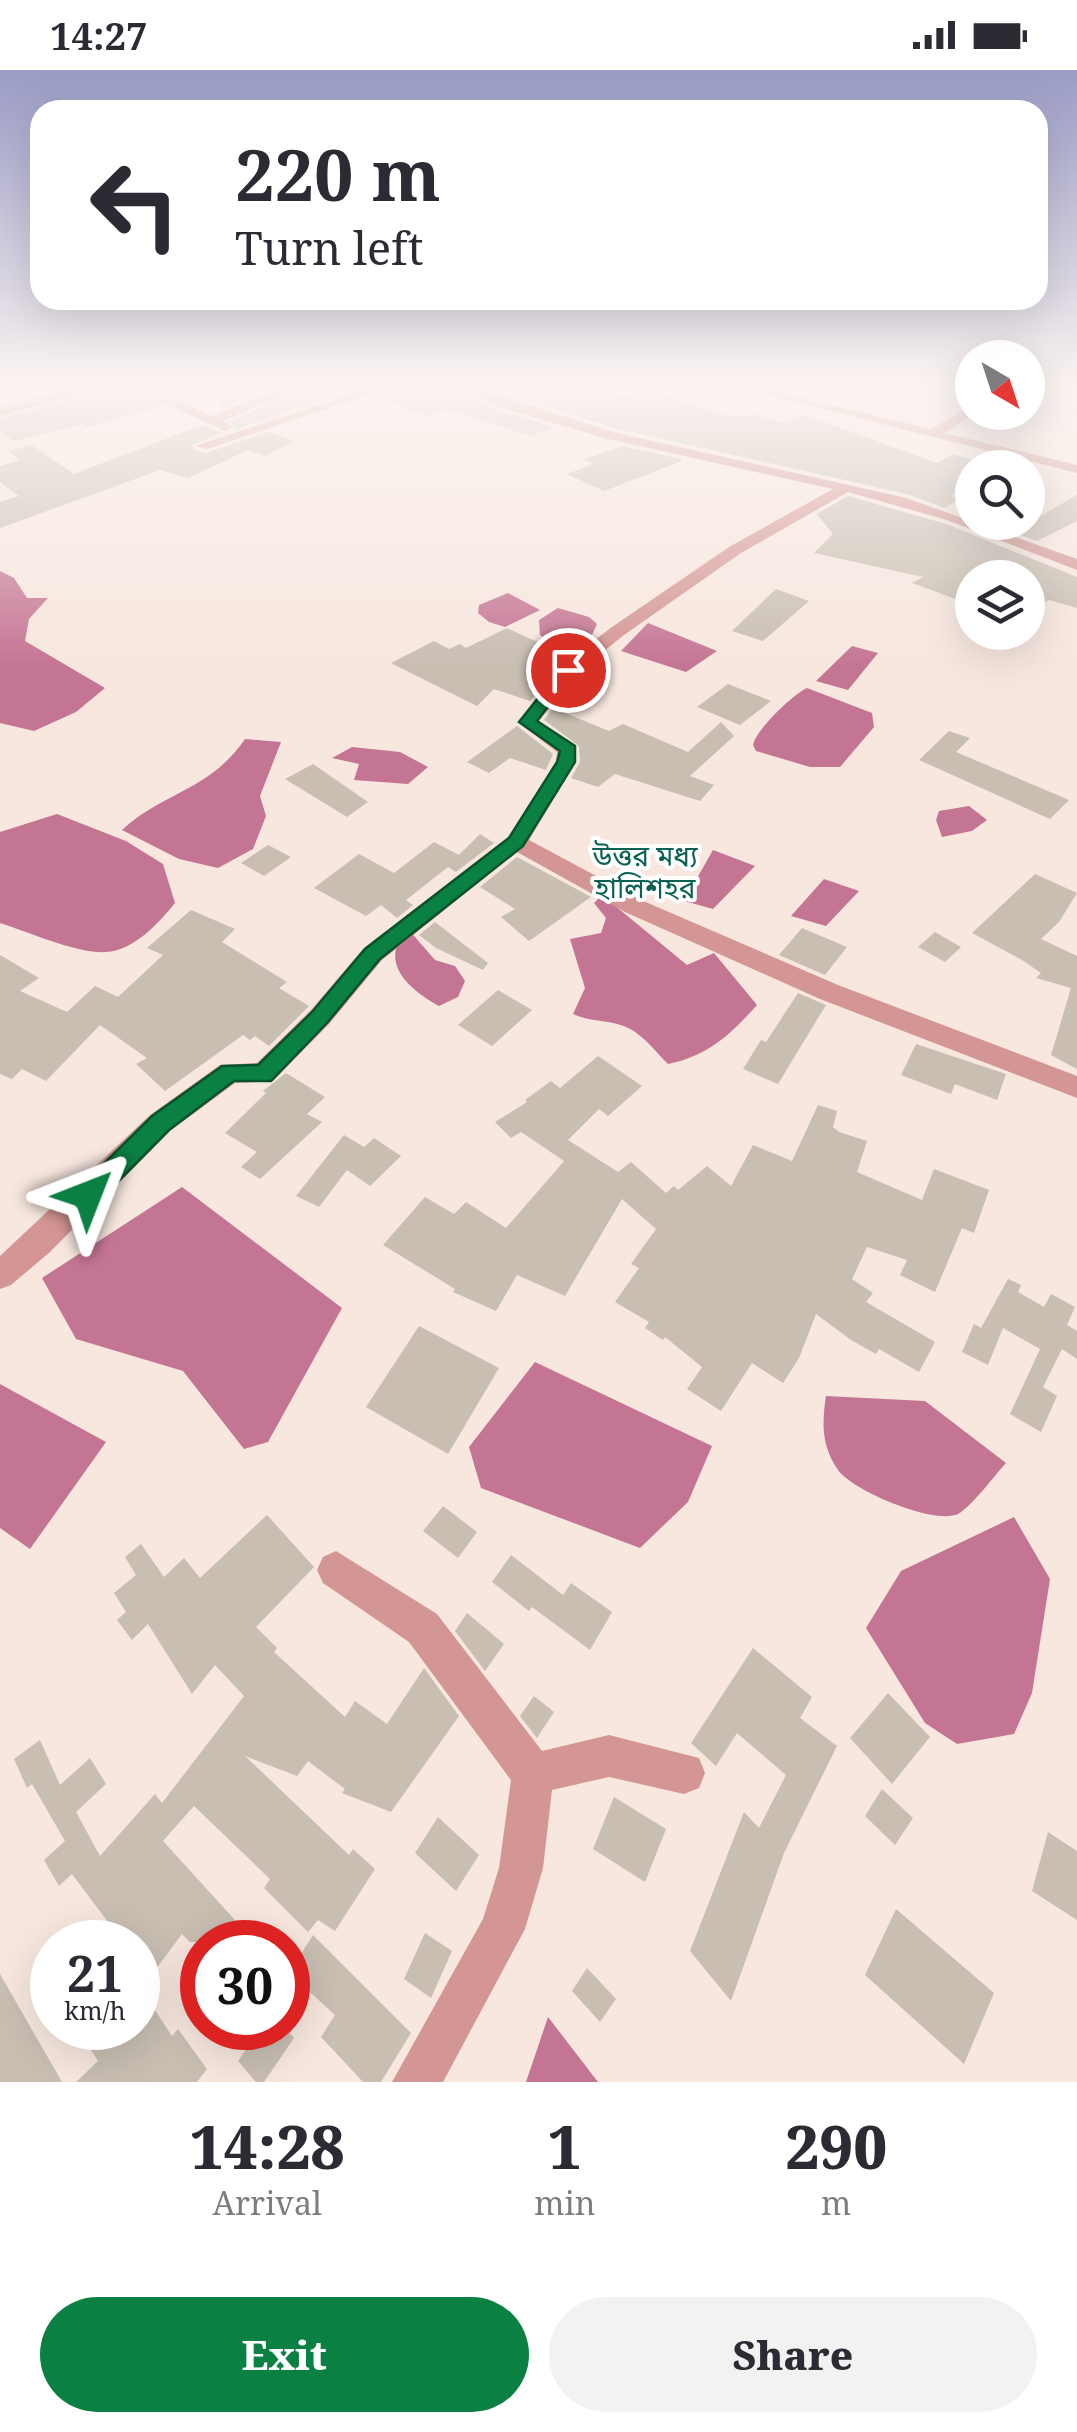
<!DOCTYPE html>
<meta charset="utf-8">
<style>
body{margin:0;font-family:"Noto Serif","Noto Sans Bengali",serif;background:#f2f2f3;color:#2b2b33;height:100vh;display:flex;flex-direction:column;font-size:38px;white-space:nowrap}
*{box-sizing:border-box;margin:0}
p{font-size:32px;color:#7c7c81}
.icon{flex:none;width:55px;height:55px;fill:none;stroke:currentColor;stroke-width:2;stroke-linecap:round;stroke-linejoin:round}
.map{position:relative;height:2012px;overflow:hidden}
.details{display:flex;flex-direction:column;background:#fff;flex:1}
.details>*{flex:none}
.hud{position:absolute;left:30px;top:30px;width:1018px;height:210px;border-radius:30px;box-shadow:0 10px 40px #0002;background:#fff;color:#2b2b33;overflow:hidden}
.needle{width:65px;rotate:141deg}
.buttons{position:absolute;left:955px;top:270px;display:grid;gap:20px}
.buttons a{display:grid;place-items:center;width:90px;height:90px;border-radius:50%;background:#fff;box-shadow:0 10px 40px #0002;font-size:50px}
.speed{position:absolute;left:30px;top:1850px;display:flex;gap:20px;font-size:50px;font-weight:700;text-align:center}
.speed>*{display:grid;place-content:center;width:130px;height:130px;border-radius:50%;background:#fff;box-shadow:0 10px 40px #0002;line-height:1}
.speed small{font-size:25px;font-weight:400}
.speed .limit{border:15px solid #d22;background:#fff;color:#111}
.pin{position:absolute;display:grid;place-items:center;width:85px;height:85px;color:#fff;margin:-42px;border:5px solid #fff;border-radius:50%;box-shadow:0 2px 10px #0007}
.me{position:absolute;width:110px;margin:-55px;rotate:45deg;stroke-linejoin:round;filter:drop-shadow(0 0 8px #0008)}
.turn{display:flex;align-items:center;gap:35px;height:210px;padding:0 40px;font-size:45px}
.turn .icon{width:130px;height:130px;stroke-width:2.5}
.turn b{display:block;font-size:70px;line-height:85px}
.eta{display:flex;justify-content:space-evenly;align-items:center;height:170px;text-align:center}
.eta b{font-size:60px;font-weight:800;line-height:70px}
.primary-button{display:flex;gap:20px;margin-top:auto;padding:20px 40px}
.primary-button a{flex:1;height:115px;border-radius:60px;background:#0b8043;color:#fff;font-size:40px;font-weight:800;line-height:115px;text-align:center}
.primary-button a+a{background:#f2f2f3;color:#2b2b33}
.status{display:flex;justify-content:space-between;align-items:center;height:70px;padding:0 50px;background:#fff;direction:ltr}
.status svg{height:28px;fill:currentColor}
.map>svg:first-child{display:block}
.water{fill:#c57594}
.building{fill:#c8beb2}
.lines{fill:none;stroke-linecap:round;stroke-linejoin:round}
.minor{fill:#d49694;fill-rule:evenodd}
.route{fill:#0b8043;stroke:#07532c;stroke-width:2.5}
.labels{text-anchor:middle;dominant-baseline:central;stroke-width:8;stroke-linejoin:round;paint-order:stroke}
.neighbourhood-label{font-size:28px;fill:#086151;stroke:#fff}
</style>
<div class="status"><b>14:27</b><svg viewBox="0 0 49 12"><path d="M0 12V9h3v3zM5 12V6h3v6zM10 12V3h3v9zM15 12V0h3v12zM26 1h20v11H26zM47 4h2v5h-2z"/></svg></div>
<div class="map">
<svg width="1077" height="2012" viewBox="0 0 1077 2012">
<rect width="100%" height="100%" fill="#f7e7df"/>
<path class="water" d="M 0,501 L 14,508 L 27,528 L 48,528 L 29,549 L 25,571 L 105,618 L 76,642 L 34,661 L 0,653 Z
M 508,523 L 540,540 L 505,557 L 489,552 L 478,543 L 479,535 Z
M 558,538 L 589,547 L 597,554 L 592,565 L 557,577 L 540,565 L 539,550 Z
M 648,553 L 717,581 L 686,602 L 621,581 Z
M 852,576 L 878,583 L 848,620 L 816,611 Z
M 807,618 L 872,643 L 874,657 L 840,697 L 810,697 L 756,681 L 753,675 C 756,660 792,625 807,618 Z
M 245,669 L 281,672 L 260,726 L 266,746 L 253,779 L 218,798 L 179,789 L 122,760 C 165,721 209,721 245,669 Z
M 352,677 L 400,682 L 428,697 L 408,714 L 354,710 L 359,694 L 332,688 Z
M 969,736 L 987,750 L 972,761 L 942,767 L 936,750 L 939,741 Z
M 57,744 L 126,771 L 163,794 L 175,833 C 159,853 133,881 106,882 C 77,884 29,862 0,853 L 0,762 Z
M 713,780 L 755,796 L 713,839 L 684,831 Z
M 824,809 L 859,821 L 826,856 L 791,846 Z
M 602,825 L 687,895 L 714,883 L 757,935 C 731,964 708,986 668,994 C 657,983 644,966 630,959 C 612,949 592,953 573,944 L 585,918 L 570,869 L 601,863 L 606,848 L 594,833 Z
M 408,859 L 435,890 L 455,896 L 465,911 L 458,927 L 439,936 C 408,919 377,891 408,859 Z
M 182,1117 L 342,1238 L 268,1372 L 244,1379 L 183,1301 L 76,1269 L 42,1208 Z
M 535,1292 L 712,1376 L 688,1432 L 640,1478 L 481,1418 L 469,1377 Z
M 0,1314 L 106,1372 L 30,1479 L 0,1458 Z
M 826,1326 L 925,1331 L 1006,1393 C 995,1405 971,1437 958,1444 C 934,1455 853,1421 838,1400 C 821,1375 822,1353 826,1326 Z
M 1014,1447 L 1050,1509 L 1032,1623 L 1014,1664 L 957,1674 L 925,1653 L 866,1558 L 901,1501 Z
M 548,1947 L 598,2012 L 526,2012 Z"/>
<path class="building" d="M 119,314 L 280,314 L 222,338 L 216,322 L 186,330 L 171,324 L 157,329 L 163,336 L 87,357 L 83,354 L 14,371 L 0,362 L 0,349 Z
M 310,314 L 370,314 L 235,359 L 231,352 Z
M 405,314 L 445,314 L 498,340 L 553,357 L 530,366 L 447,339 L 426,346 L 413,342 L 377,326 Z
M 477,314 L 616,314 L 618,327 L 651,320 L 727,346 L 761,345 L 782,353 L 805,345 L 937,393 L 954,384 L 996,398 L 972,398 L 972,414 L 951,426 L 960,429 L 945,438 L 907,424 L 614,358 Z
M 202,355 L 221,363 L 192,375 L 194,380 L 206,383 L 269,362 L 294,371 L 266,386 L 248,380 L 188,408 L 160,400 L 0,458 L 0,432 L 19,426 L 0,412 L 0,396 L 20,390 L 9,381 L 32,375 L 74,404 Z
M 624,376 L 684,390 L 604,421 L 567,404 L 593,394 L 584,389 Z
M 1077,425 L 1077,451 L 1037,471 L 1013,462 Z
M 848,426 L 946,454 L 1077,507 L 1077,538 L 1049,530 L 1028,543 L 1028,508 L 972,508 L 972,535 L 912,513 L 923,507 L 814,483 L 833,464 L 817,444 Z
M 776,519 L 809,531 L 763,571 L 732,561 Z
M 507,558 L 568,586 L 530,631 L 494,619 L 477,636 L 391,593 L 434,571 L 449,579 L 460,574 L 466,578 Z
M 593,594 L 604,598 L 558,640 L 554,638 L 578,607 Z
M 728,614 L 771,631 L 740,655 L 697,637 Z
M 553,638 L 609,661 L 623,654 L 688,682 L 721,652 L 734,666 L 690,706 L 714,715 L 700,731 L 615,704 L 598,717 L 571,708 L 580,692 L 579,676 L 544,650 Z
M 517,656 L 553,684 L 546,700 L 510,688 L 489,703 L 467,692 Z
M 949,661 L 970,668 L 956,682 L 1069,730 L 1050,749 L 919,690 Z
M 313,694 L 368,732 L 347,747 L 285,709 Z
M 480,764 L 494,773 L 456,802 L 448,797 L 406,830 L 413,835 L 397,848 L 381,835 L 366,846 L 314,818 L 359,784 L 394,803 L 434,772 L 459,785 Z
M 268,775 L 291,787 L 264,806 L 241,793 Z
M 517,787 L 591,827 L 529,871 L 501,847 L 515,839 L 480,817 Z
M 1035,804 L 1077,823 L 1059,852 L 1041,869 L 1077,886 L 1077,999 L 1051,985 L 1071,918 L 1036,908 L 1041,903 L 1022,890 L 972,863 Z
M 191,840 L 235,859 L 222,872 L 287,912 L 279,918 L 309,936 L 269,976 L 255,966 L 250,970 L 243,965 L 165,1021 L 136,994 L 147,988 L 100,955 L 46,1011 L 22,999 L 12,1009 L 0,1004 L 0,885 L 39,908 L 20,921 L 67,942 L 95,916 L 118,927 L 163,885 L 147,878 Z
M 435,852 L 488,893 L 483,900 L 436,878 L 419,865 Z
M 802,858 L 847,877 L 825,905 L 779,885 Z
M 935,862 L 961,877 L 945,892 L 918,877 Z
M 498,920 L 532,940 L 492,976 L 458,955 Z
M 798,923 L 826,935 L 778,1014 L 743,999 L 761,970 L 766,972 Z
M 916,974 L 1006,1004 L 997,1030 L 955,1014 L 951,1024 L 901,1005 Z
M 598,986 L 642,1016 L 608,1046 L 599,1039 L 568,1070 L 618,1102 L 631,1092 L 666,1123 L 674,1116 L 678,1120 L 707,1096 L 731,1116 L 753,1075 L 792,1091 L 818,1035 L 837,1041 L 833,1057 L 839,1062 L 867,1071 L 857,1102 L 922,1130 L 934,1099 L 989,1120 L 974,1163 L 962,1158 L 935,1222 L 900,1205 L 907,1190 L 867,1177 L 852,1209 L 873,1223 L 866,1232 L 935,1272 L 919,1302 L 879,1279 L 876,1284 L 851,1270 L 816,1244 L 799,1288 L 783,1313 L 752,1293 L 721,1341 L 687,1319 L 702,1297 L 665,1267 L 663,1270 L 645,1258 L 649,1252 L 615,1232 L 639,1198 L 631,1194 L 656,1159 L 622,1129 L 565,1226 L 517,1205 L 496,1241 L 453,1222 L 455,1219 L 383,1175 L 425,1127 L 454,1144 L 466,1132 L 506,1158 L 564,1091 L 521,1062 L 511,1068 L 495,1052 L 527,1032 L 525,1030 L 551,1011 L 560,1018 Z
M 286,1003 L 325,1027 L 307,1044 L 322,1052 L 260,1109 L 241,1097 L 257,1082 L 225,1063 L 266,1023 L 263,1021 Z
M 344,1065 L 364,1077 L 374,1068 L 401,1086 L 370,1116 L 347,1100 L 319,1137 L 296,1126 Z
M 1008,1209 L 1021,1215 L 1018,1222 L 1044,1237 L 1051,1224 L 1075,1237 L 1067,1255 L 1077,1261 L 1077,1289 L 1062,1279 L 1043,1317 L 1057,1326 L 1041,1362 L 1010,1344 L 1040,1279 L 1003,1258 L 988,1295 L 962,1282 L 974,1254 L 981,1258 Z
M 419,1256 L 499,1298 L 448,1384 L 366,1337 Z
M 443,1436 L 477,1462 L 458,1488 L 423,1461 Z
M 267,1445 L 314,1497 L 256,1557 L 277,1578 L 274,1582 L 345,1647 L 355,1631 L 387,1654 L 424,1598 L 459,1646 L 391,1742 L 342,1723 L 345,1719 L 308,1691 L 297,1706 L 245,1686 L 349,1785 L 353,1779 L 375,1799 L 335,1861 L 318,1850 L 308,1862 L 264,1818 L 270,1809 L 194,1736 L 163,1771 L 255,1872 L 190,1872 L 182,1864 L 141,1919 L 172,1966 L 178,1959 L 207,1999 L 197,2012 L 76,2012 L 98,1991 L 87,1974 L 102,1958 L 138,1958 L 138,1872 L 110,1872 L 100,1862 L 108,1852 L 72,1804 L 59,1816 L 44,1790 L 65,1771 L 32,1714 L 27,1718 L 14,1689 L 40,1670 L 60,1715 L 90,1688 L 106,1714 L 76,1742 L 100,1786 L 155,1724 L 162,1733 L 244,1626 L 215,1595 L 192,1624 L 148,1554 L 132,1570 L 117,1550 L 126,1542 L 114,1523 L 136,1505 L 125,1487 L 141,1474 L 164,1507 L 184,1488 L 200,1508 Z
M 511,1485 L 563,1525 L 571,1513 L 612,1542 L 590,1580 L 532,1537 L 529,1541 L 492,1512 Z
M 467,1543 L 504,1574 L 485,1601 L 455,1561 Z
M 753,1578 L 812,1627 L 800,1648 L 837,1676 L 784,1783 L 731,1931 L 690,1881 L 744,1742 L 759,1758 L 786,1705 L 737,1663 L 716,1696 L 691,1673 Z
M 888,1623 L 930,1667 L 892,1714 L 850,1668 Z
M 534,1626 L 554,1642 L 537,1668 L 520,1646 Z
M 882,1719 L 913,1748 L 895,1775 L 865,1746 Z
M 614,1727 L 666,1759 L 645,1812 L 593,1779 Z
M 438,1747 L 479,1785 L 456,1821 L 415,1783 Z
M 1048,1762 L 1077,1781 L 1077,1850 L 1032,1821 Z
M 896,1839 L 994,1923 L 964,1994 L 865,1905 Z
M 425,1863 L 452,1881 L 431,1928 L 404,1909 Z
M 313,1865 L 411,1963 L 381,2012 L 363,2012 L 321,1967 L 335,1945 L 289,1903 Z
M 587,1898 L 616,1929 L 600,1952 L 572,1921 Z
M 0,1904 L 62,2012 L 0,2012 Z
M 261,1958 L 285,1958 L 294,1968 L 264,2012 L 256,2012 L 238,1991 Z"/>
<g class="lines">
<path class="minor" d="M 94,314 L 115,314 L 0,346 L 0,338 Z
M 290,314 L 307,314 L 223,351 L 232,357 L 225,361 L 160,331 L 172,328 L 212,346 Z
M 382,314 L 401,314 L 207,379 L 195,376 Z
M 448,314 L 465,314 L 613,362 L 906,428 L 1077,489 L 1077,500 L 947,450 L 848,422 L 741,483 L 624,565 L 575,604 L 539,651 L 575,676 L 576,692 L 529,770 L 641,830 L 838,915 L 1077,1006 L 1077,1028 L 820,929 L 625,842 L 517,782 L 382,890 L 329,954 L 273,1011 L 235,1013 L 170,1061 L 50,1182 L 11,1215 L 0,1219 L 0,1186 L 150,1045 L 220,995 L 257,993 L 311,940 L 364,878 L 508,767 L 556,692 L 557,682 L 518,652 L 561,596 L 612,557 L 729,477 L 833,419 L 604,368 L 500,337 Z
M 723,314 L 745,314 L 931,359 L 972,335 L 972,342 L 976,342 L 945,363 L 1077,395 L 1077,403 Z
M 336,1481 L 437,1544 L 542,1681 L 609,1665 L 699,1688 L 705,1703 L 699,1718 L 684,1724 L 609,1707 L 552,1720 L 543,1798 L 525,1859 L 443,2012 L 392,2012 L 483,1849 L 499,1798 L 511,1710 L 409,1572 L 323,1513 L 317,1500 L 323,1487 Z"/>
</g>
<linearGradient id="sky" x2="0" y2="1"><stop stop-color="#9a9bc6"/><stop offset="0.53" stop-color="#fbf4f1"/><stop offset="1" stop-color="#fbf4f1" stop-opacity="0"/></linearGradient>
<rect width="1077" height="596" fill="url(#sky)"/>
<path class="route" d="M 563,597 L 576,600 L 537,651 L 575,676 L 575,692 L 523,776 L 380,889 L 327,953 L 271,1011 L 234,1011 L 169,1060 L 97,1133 L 88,1136 L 79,1133 L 75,1125 L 79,1118 L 152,1046 L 222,996 L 258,995 L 312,942 L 365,879 L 509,768 L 557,692 L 560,681 L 519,652 Z"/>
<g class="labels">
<g class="neighbourhood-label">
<text x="645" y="785">উত্তর মধ্য<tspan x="645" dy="32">হালিশহর</tspan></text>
</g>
</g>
</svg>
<div class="buttons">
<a><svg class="needle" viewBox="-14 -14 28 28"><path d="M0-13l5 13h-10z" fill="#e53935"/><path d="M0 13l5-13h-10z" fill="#7c7c81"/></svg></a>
<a><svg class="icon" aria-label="search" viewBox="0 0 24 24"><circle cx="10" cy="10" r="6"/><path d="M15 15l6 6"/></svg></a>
<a><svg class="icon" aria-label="layers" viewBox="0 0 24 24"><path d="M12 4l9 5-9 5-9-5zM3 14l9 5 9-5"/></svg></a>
</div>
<div class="speed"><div>21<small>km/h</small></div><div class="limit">30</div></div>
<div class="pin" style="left:568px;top:600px;background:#d93025"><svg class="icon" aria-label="arrive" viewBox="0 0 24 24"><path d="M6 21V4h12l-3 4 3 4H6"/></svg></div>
<svg class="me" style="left:88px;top:1125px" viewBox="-20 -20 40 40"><path d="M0-17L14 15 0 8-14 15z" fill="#0b8043" stroke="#fff" stroke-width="4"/></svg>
<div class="hud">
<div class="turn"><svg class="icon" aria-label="left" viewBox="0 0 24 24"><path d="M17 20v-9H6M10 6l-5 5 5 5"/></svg><div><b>220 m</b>Turn left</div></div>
</div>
</div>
<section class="details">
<div class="eta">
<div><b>14:28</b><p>Arrival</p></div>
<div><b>1</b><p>min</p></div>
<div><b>290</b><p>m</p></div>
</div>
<div class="primary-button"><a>Exit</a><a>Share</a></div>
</section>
